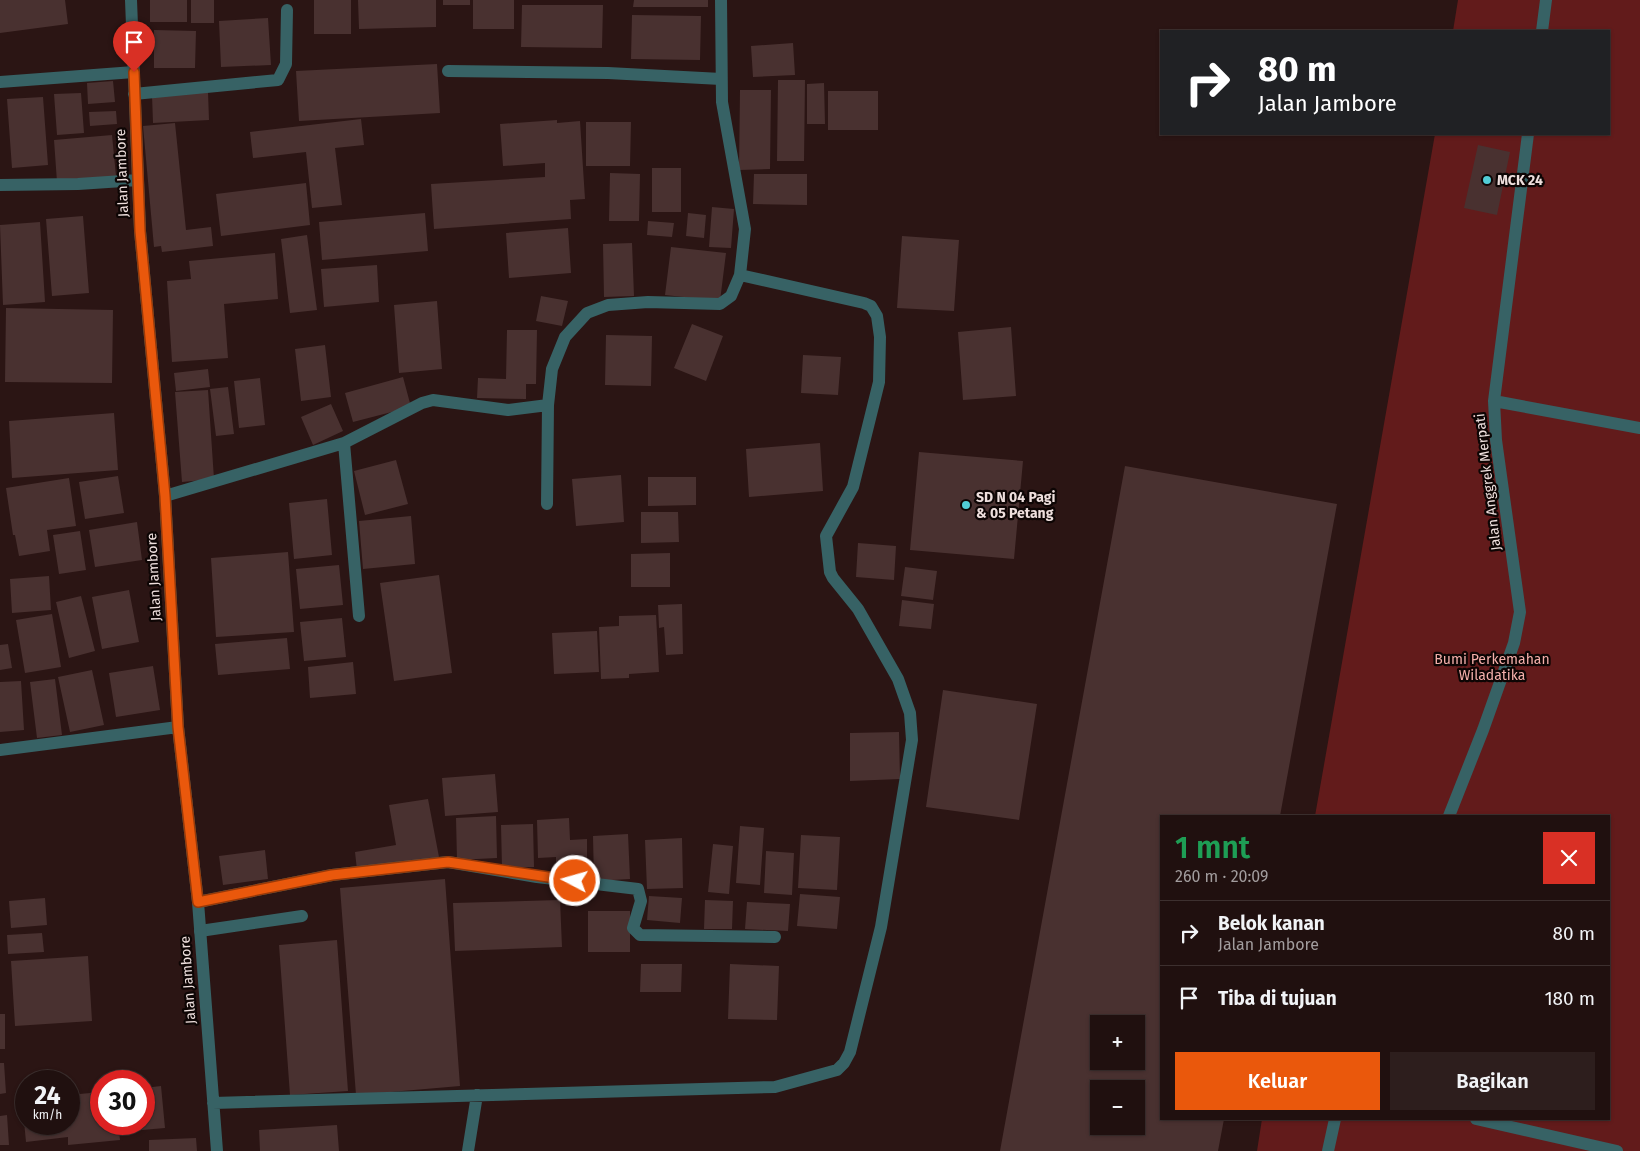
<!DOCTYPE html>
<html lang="id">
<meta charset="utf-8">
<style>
body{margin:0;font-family:"Fira Sans",sans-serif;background:#2d1e1d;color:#f1f3f6;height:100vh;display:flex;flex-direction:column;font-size:19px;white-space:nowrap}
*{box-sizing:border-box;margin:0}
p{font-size:16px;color:#a29d9e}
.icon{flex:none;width:28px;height:28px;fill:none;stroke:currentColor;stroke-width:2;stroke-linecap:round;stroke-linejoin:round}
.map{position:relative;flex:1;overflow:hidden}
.side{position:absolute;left:1160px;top:815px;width:450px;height:305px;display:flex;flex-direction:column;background:#20100f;border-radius:0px;box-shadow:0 1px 4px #0004,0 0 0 1px #3d302f}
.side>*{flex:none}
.banner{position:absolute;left:1160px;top:30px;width:450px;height:105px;border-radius:0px;box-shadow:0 1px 4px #0004,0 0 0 1px #3d302f;background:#202124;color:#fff;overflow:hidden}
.tools{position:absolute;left:1090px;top:1015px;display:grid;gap:10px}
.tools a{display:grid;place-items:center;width:55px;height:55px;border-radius:0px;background:#20100f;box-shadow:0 1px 4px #0004,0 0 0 1px #3d302f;font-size:25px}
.speed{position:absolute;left:15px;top:1070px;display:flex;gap:10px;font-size:25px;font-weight:700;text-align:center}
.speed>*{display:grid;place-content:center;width:65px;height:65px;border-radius:50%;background:#20100f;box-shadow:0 1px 4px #0004,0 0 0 1px #3d302f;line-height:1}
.speed small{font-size:12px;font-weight:400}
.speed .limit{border:8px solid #d22;background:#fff;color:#111}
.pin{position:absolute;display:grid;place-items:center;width:42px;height:42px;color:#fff;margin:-51px -21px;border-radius:50% 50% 50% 0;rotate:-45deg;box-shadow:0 0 5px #0007}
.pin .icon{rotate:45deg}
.me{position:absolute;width:55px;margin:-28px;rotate:276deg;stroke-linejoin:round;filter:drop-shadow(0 0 4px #0008)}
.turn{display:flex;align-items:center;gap:18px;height:105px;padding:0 15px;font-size:22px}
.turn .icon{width:65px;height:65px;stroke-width:2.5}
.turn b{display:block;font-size:35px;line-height:42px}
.round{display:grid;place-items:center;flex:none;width:52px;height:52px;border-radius:0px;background:#2d1e1d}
.headline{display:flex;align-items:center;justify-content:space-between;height:85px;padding:0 15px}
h1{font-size:30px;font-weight:600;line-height:38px;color:#1e9e55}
.primary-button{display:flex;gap:10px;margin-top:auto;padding:10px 15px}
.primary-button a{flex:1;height:58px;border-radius:0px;background:#ea580c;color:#fff;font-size:20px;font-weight:600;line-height:58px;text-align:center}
.primary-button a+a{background:#2d1e1d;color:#f1f3f6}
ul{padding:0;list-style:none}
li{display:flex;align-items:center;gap:15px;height:65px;padding:0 15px;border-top:1px solid #3d302f}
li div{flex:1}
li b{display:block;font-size:19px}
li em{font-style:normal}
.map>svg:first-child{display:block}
.green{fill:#621b1b}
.building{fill:#493130;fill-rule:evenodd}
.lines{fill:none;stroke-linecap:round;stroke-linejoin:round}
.lane{stroke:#376265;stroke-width:12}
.street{stroke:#376265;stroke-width:12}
.route-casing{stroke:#983908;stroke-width:12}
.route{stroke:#ea580c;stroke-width:9}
.poi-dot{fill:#51ccd5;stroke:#0d0504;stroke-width:2}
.labels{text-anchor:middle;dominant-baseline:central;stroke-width:4.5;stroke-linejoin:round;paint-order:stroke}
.street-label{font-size:14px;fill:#eedfdd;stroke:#0d0504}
.poi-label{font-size:14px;font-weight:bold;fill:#eedfdd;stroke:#0d0504;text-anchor:start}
.park-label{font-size:14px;fill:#f4afaa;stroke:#0d0504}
</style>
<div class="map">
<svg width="1640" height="1151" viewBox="0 0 1640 1151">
<rect width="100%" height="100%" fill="#2b1514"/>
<path class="green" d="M 1458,0 L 1640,0 L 1640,1151 L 1257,1151 L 1262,1119 L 1609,1119 L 1609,816 L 1315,816 L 1435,134 L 1609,134 L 1609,31 L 1453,31 Z"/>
<path class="building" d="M 0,0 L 65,0 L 68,24 L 0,33 Z
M 150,0 L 187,0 L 187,22 L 150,22 Z
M 191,0 L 214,0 L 214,23 L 191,23 Z
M 314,0 L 351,0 L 351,34 L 314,34 Z
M 358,0 L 436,0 L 436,27 L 359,29 Z
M 443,0 L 470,0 L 470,5 L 443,5 Z
M 473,0 L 514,0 L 514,29 L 473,29 Z
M 634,0 L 708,0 L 708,7 L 633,7 Z
M 522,5 L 603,5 L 602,48 L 521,47 Z
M 632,15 L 701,16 L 700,60 L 631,59 Z
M 268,18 L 271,65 L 221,67 L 219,21 Z
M 154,30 L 196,31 L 195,68 L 154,68 Z
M 793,43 L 795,75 L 753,77 L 751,46 Z
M 437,64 L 440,113 L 299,121 L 296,71 Z
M 778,80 L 805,80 L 804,161 L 777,161 Z
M 113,81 L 115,102 L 88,104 L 87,83 Z
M 824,83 L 825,124 L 807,124 L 807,84 Z
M 740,90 L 771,90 L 770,169 L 739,170 Z
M 828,91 L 878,91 L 878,130 L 828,130 Z
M 208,92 L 209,120 L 153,123 L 152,95 Z
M 81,93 L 84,133 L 57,135 L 54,94 Z
M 43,97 L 48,165 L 12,168 L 7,99 Z
M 116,111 L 117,124 L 90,126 L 89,112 Z
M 361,119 L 364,145 L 335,148 L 342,205 L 312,208 L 306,152 L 253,158 L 250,132 Z
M 557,120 L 557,123 L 580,121 L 585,199 L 570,200 L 571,219 L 434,229 L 431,184 L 545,177 L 545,163 L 503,166 L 500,124 Z
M 586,122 L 631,122 L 630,166 L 586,166 Z
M 175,123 L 186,230 L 211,227 L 213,246 L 162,252 L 161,246 L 154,247 L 143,126 Z
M 112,135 L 116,176 L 57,182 L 54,140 Z
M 1478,145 L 1510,152 L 1497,215 L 1464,208 Z
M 652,168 L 681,168 L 681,212 L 652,212 Z
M 610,173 L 640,174 L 639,221 L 609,221 Z
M 754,174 L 807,174 L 807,205 L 753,204 Z
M 306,183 L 310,225 L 221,236 L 216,194 Z
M 712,207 L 734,209 L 731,248 L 709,247 Z
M 425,213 L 428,251 L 322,260 L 319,222 Z
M 688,213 L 706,215 L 704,238 L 686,236 Z
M 83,216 L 89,293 L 52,296 L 46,219 Z
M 648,221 L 674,223 L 672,237 L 647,235 Z
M 40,222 L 45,302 L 3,305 L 0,225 Z
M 568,228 L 571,273 L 509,278 L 506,233 Z
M 307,235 L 317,310 L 290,313 L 281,239 Z
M 902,236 L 959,240 L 954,311 L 897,308 Z
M 632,243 L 634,296 L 604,297 L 603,244 Z
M 671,247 L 726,253 L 720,301 L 665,295 Z
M 275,253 L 278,299 L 224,304 L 228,358 L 172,362 L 167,281 L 191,279 L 189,261 Z
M 377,265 L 379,302 L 324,307 L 321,269 Z
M 541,296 L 568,301 L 562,326 L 536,321 Z
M 437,301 L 442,369 L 399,373 L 394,305 Z
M 6,308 L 113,310 L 112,383 L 5,382 Z
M 692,324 L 723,336 L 706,381 L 674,368 Z
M 1011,327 L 1016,396 L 963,400 L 958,332 Z
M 507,330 L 537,330 L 536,384 L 526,384 L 526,399 L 477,398 L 478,378 L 506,379 Z
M 606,335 L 652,336 L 651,386 L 605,385 Z
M 325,345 L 331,397 L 301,401 L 295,349 Z
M 803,355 L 841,357 L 838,395 L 801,393 Z
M 208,369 L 210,387 L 176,391 L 174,373 Z
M 403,377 L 411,407 L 353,422 L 345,393 Z
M 260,378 L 265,425 L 239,428 L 234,381 Z
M 228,387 L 234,434 L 216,436 L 210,389 Z
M 208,390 L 214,479 L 182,482 L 175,392 Z
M 331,404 L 343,431 L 313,445 L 301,417 Z
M 114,413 L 118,470 L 12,478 L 9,421 Z
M 820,443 L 823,491 L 749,497 L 746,449 Z
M 919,452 L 1023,461 L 1014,559 L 910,550 Z
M 396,460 L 408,504 L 365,515 L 354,471 Z
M 1125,466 L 1337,504 L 1280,816 L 1161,816 L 1161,1119 L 1224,1119 L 1218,1151 L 1000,1151 ZM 1099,1024 L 1136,1024 L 1136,1061 L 1099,1061 ZM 1099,1089 L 1136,1089 L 1136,1126 L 1099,1126 Z
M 621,475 L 624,522 L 576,526 L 572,479 Z
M 118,476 L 124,513 L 85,519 L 79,482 Z
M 648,477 L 696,477 L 696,505 L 648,506 Z
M 69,478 L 76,526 L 47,530 L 50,551 L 19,556 L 15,535 L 13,535 L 6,488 Z
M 327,499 L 332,555 L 294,559 L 289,503 Z
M 641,512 L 678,512 L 679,542 L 641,543 Z
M 411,516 L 415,564 L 363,569 L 359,521 Z
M 137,522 L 142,560 L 95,567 L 89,530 Z
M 80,531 L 86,570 L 59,574 L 53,535 Z
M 858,543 L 896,546 L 894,580 L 856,577 Z
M 288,552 L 294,632 L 216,637 L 211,558 Z
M 670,553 L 670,587 L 631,587 L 631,554 Z
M 339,565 L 343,605 L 300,609 L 296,569 Z
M 905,567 L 937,571 L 933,600 L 901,596 Z
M 439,575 L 452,673 L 394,681 L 380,583 Z
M 49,576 L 51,610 L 12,613 L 10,579 Z
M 129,590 L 139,642 L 102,649 L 92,597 Z
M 81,596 L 95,651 L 69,658 L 56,602 Z
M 902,600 L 934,604 L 931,629 L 899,626 Z
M 682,604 L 683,654 L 666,655 L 664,627 L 659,628 L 658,605 Z
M 52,614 L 61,667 L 25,673 L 16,620 Z
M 656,615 L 659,672 L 629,674 L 629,678 L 601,679 L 599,627 L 619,626 L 619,616 Z
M 342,618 L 346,657 L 304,661 L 300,622 Z
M 597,631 L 599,672 L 554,674 L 552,633 Z
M 287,638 L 290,669 L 218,675 L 215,644 Z
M 8,644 L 12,668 L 0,670 L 0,645 Z
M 353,662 L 356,694 L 310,698 L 308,667 Z
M 153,666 L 160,710 L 116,717 L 109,673 Z
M 92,670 L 104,725 L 70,732 L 58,677 Z
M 55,679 L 62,735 L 37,738 L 30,682 Z
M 21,681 L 24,730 L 0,732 L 0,682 Z
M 943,690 L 1037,704 L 1019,820 L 926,807 Z
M 899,732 L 900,779 L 850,781 L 850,733 Z
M 495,774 L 498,812 L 445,816 L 442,778 Z
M 428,799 L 439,857 L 357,870 L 355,852 L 396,845 L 389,805 Z
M 496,816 L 497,858 L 457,860 L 456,818 Z
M 569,818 L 570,840 L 587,839 L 587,872 L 556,873 L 556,857 L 538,858 L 537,820 Z
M 533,824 L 534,867 L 502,868 L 501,825 Z
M 740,826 L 764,828 L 760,885 L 736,883 Z
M 628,834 L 630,879 L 594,881 L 593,836 Z
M 801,835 L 840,837 L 837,890 L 798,888 Z
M 682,838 L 683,888 L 647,889 L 645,840 Z
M 713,844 L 733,846 L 729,894 L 708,892 Z
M 265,850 L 268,879 L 223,885 L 219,856 Z
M 766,851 L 794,853 L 792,895 L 764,893 Z
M 445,879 L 460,1086 L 356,1095 L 340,888 Z
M 800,894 L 840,897 L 837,929 L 797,926 Z
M 649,896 L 682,898 L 680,923 L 647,920 Z
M 45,898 L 47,925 L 11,928 L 9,901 Z
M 560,900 L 562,947 L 455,951 L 453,903 Z
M 705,900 L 733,901 L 732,929 L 704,929 Z
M 747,902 L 790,904 L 788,931 L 745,929 Z
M 588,911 L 630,911 L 630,952 L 588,952 Z
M 42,933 L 44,952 L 8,954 L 7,935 Z
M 337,940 L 348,1091 L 290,1095 L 279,945 Z
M 88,956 L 92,1021 L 15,1026 L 11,961 Z
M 641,964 L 682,964 L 681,992 L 640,992 Z
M 730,964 L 779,966 L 777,1020 L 728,1019 Z
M 0,1014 L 5,1014 L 5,1049 L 0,1049 Z
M 0,1063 L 4,1063 L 6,1093 L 0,1094 Z
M 161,1086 L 165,1128 L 119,1132 L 120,1140 L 68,1145 L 68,1137 L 26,1142 L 22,1100 L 26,1099 L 26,1124 L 69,1124 L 69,1095 L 101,1092 L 101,1124 L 144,1124 L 144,1088 Z
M 7,1115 L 9,1145 L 0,1145 L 0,1116 Z
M 337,1125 L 339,1151 L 260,1151 L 259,1130 Z
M 196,1138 L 197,1151 L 149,1151 L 149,1140 Z"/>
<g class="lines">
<path class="lane" d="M 200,931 L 302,916"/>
<path class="street" d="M 131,0 L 140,231 L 165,496 L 178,727 L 198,902 L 217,1151
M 1542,31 L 1546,0
M 448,71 L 608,73 L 721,79
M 0,82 L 134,72
M 134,94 L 278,80 L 286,64 L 287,10
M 0,185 L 78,184 L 138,180
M 1494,401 L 1640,428
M 344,443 L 359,616
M 165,496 L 344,443 L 422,403 L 433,400 L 508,410 L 548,405 L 552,369 L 565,337 L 587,313 L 608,305 L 648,302 L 720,304 L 731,296 L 740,275 L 745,229 L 722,102 L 721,0
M 547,504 L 548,405
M 0,750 L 178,727
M 1449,816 L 1483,730 L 1514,643 L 1520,612 L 1496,440 L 1494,401 L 1528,134
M 198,902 L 332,875 L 448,862 L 537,877 L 638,889 L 641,901 L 633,928 L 640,935 L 775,937
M 213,1103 L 775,1087 L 837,1070 L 844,1063 L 850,1052 L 881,927 L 912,740 L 910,713 L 898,679 L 858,609 L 833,578 L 830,572 L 826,536 L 853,487 L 879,382 L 880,337 L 877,316 L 871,306 L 864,303 L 740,275
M 1476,1119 L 1617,1151
M 468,1151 L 477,1095
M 1328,1151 L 1335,1119"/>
</g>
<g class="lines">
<defs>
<path id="route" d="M 134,72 L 140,231 L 165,496 L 178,727 L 198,902 L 332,875 L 448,862 L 575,881"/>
</defs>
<use href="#route" class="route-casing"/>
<use href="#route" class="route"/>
</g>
<g class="poi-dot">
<circle cx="1487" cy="180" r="5"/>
<circle cx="966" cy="505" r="5"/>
</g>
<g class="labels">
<g class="street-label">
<text transform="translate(122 173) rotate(-92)">Jalan Jambore</text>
<text transform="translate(1488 482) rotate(-97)">Jalan Anggrek Merpati</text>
<text transform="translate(154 577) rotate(-93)">Jalan Jambore</text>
<text transform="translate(188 980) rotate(-94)">Jalan Jambore</text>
</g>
<g class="poi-label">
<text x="1497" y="180">MCK 24</text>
<text x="976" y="497">SD N 04 Pagi<tspan x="976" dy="16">&amp; 05 Petang</tspan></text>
</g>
<g class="park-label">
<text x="1492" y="659">Bumi Perkemahan<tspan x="1492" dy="16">Wiladatika</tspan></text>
</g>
</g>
</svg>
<div class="tools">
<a>+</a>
<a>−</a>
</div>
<div class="speed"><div>24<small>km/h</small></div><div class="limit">30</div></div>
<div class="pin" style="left:134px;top:72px;background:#d93025"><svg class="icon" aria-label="arrive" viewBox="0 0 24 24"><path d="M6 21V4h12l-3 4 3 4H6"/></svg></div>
<svg class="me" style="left:575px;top:881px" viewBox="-20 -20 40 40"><circle r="17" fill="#ea580c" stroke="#fff" stroke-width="3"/><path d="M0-11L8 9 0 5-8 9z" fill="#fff"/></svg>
<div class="banner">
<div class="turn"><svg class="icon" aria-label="right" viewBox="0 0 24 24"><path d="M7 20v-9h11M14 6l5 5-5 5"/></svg><div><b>80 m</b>Jalan Jambore</div></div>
</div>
<section class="side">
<div class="headline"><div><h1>1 mnt</h1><p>260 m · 20:09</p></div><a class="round" style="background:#d93025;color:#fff"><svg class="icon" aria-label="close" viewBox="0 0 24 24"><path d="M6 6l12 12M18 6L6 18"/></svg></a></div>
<ul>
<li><svg class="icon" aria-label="right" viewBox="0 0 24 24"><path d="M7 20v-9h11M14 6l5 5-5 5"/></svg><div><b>Belok kanan</b><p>Jalan Jambore</p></div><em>80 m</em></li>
<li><svg class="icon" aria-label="arrive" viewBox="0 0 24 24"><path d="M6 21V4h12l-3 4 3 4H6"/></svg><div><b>Tiba di tujuan</b></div><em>180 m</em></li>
</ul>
<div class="primary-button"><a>Keluar</a><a>Bagikan</a></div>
</section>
</div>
